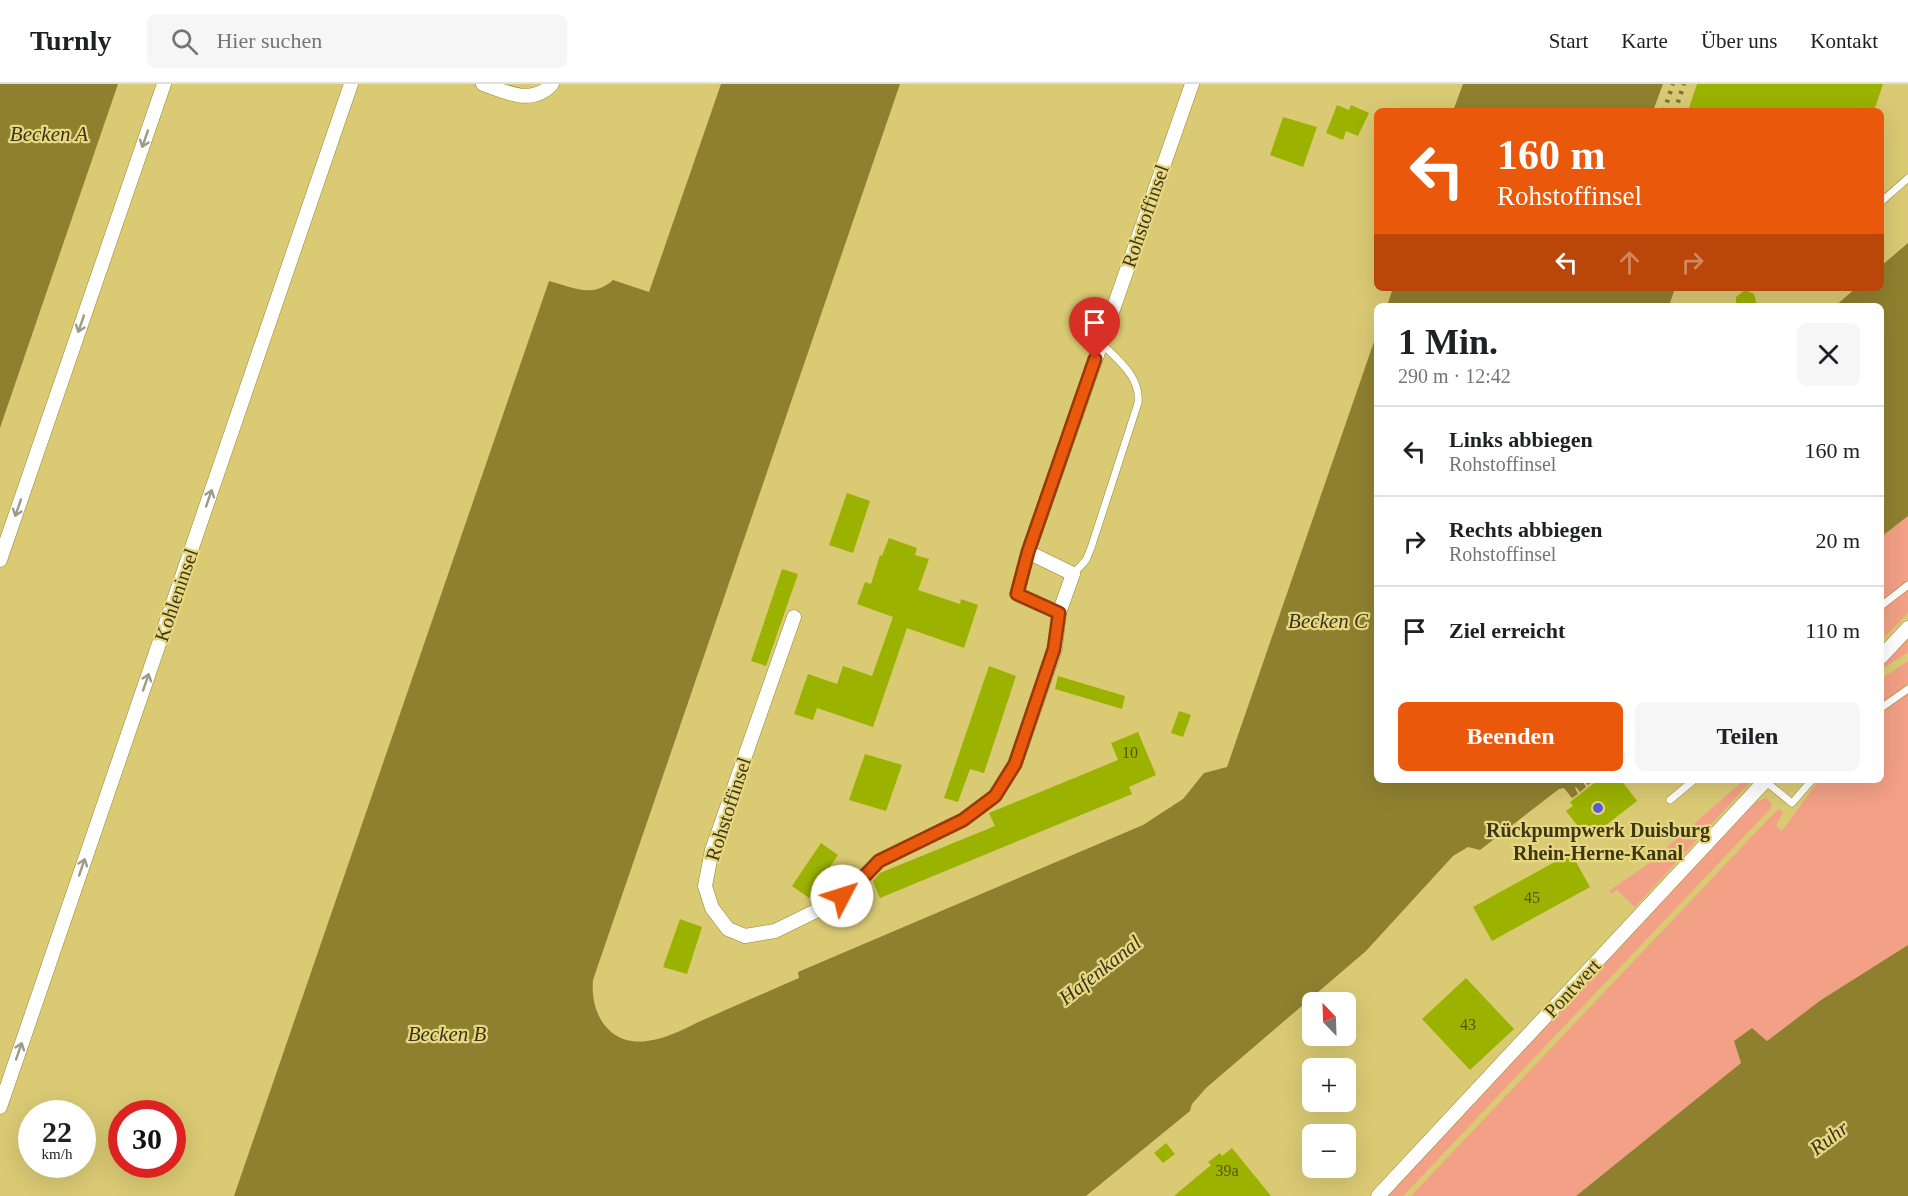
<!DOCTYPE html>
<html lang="de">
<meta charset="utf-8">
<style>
body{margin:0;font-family:Georgia,serif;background:#f6f6f6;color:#202124;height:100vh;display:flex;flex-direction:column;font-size:22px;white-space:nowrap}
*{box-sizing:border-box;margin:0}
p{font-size:20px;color:#757577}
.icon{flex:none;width:33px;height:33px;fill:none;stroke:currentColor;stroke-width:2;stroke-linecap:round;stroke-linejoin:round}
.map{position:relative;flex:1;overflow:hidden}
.drawer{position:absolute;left:1374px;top:219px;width:510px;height:480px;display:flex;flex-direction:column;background:#fff;border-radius:9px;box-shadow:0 6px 24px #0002}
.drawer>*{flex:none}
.hud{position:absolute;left:1374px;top:24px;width:510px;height:183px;border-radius:9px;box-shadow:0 6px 24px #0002;background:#ea580c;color:#fff;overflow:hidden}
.needle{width:39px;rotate:337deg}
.fabs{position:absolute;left:1302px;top:908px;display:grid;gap:12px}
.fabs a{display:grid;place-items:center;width:54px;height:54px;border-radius:9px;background:#fff;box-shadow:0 6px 24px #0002;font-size:30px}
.speed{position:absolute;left:18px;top:1016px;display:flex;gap:12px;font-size:30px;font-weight:700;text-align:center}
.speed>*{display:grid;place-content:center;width:78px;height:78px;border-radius:50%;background:#fff;box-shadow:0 6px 24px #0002;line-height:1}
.speed small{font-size:15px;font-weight:400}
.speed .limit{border:9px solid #d22;background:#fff;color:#111}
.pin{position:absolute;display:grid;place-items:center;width:51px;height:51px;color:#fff;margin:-62px -26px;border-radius:50% 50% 50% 0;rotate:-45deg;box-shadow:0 0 6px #0007}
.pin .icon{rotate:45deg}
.me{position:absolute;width:66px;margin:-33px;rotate:50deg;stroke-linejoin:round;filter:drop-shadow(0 0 4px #0008)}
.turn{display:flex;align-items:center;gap:21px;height:126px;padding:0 24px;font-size:27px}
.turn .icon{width:78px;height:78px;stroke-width:2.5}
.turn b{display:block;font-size:42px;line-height:51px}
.lanes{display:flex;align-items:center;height:57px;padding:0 24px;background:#0003;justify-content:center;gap:30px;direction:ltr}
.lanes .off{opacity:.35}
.round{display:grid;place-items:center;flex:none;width:63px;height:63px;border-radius:9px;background:#f6f6f6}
.overview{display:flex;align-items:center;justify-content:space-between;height:102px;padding:0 24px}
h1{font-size:36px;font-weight:800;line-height:45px}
.button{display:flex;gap:12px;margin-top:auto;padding:12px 24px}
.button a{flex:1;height:69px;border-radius:9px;background:#ea580c;color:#fff;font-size:24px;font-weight:800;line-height:69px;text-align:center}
.button a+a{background:#f6f6f6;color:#202124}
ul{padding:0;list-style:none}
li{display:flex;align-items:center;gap:18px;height:90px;padding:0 24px;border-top:2px solid #e0e0e0}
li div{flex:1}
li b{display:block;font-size:22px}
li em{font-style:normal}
header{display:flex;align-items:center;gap:36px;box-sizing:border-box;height:84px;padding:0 30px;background:#fff;border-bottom:2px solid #e0e0e0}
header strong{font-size:28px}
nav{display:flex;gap:33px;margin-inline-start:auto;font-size:21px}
.search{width:420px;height:54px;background:#f6f6f6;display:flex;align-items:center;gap:15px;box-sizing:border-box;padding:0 21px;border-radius:9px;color:#757577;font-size:22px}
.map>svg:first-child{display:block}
.green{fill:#f2a086}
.water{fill:#8f8030}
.building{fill:#9bb200}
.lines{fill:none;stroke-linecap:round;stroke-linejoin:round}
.lane-casing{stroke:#96862d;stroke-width:8}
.street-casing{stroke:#96862d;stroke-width:15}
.lane{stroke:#fff;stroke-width:7}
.street{stroke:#fff;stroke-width:14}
.rail{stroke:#7d723a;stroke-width:4.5;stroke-dasharray:3 6;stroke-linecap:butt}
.oneway{stroke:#9e9b89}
.route-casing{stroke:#983908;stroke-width:15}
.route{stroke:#ea580c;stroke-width:10}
.poi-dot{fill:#5c5cd4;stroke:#e7d781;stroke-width:2}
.labels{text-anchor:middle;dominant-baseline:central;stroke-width:4.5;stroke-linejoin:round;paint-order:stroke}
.number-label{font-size:16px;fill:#55560e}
.street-label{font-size:20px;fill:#3e3713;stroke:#e7d781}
.poi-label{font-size:20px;font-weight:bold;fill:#3e3713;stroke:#e7d781}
.water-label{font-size:21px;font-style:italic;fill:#39341c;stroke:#e7d781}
</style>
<header>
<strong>Turnly</strong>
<div class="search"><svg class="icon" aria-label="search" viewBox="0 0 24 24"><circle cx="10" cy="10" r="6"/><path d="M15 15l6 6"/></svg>Hier suchen</div>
<nav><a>Start</a><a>Karte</a><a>Über uns</a><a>Kontakt</a></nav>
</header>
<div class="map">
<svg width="1908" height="1112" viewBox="0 0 1908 1112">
<rect width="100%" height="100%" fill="#daca74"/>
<path class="green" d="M 1908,432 L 1908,529 L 1881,557 L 1881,453 Z
M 1908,554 L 1908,568 L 1881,586 L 1881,582 Z
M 1908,577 L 1908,600 L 1881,619 L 1881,595 Z
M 1908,609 L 1908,861 L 1821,916 L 1767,957 L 1734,957 L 1741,979 L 1576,1112 L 1411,1112 L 1776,727 L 1780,725 L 1783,729 L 1776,742 L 1782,747 L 1819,696 L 1881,696 L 1881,629 Z
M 1744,696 L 1752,696 L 1635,823 L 1617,806 L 1611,810 L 1609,807 L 1648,780 Z
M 1766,714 L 1772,720 L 1770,725 L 1403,1112 L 1387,1112 L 1754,719 Z"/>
<path class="water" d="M 0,0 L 118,0 L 0,344 Z
M 721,0 L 900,0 L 593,896 C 590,930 609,962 647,957 C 667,955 685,944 703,936 C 735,922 767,908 799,894 L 798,888 L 1143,741 L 1183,715 L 1204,689 L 1227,683 L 1377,249 L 1377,696 L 1595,696 L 1588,701 L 1584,697 L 1583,698 L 1586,703 L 1580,708 L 1576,703 L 1575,704 L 1578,710 L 1572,714 L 1564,704 L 1559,705 L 1480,766 L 1468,763 L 1453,772 L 1366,867 L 1206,1004 L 1192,1020 L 1190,1027 L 1086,1112 L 234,1112 L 549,197 C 573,203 592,215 613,196 L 649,208 Z
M 1463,0 L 1663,0 L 1653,27 L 1453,27 Z
M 1908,159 L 1908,432 L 1881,453 L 1881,222 L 1835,222 L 1856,204 L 1881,204 L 1881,182 Z
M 1393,204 L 1675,204 L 1669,222 L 1387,222 Z
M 1908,861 L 1908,1112 L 1576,1112 L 1741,979 L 1734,957 L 1752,944 L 1767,957 L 1821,916 Z"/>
<path class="building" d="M 1697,0 L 1883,0 L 1874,27 L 1688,27 Z
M 1337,21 L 1349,26 L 1351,21 L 1369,29 L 1358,52 L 1346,47 L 1343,56 L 1326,49 Z
M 1283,33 L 1317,43 L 1303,83 L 1270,71 Z
M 1745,206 L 1754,210 L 1757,222 L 1736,222 L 1736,213 Z
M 847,409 L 870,417 L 853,469 L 829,461 Z
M 889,454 L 917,464 L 915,471 L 929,475 L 918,506 L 960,520 L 961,515 L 978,521 L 964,564 L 907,544 L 873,643 L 817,624 L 813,636 L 794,630 L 808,590 L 837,600 L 843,582 L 872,592 L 893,533 L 857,520 L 865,498 L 871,500 L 880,471 L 882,472 Z
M 782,485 L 798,490 L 766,582 L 751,577 Z
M 989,582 L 1016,592 L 984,689 L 970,685 L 958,718 L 944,714 Z
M 1058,592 L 1125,612 L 1122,625 L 1055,605 Z
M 1179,627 L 1191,631 L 1183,653 L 1171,649 Z
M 1138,648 L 1156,691 L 1129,703 L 1132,710 L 880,814 L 873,797 L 880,789 L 995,742 L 989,729 L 1118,676 L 1111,659 Z
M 865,670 L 902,681 L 886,727 L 849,716 Z
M 1598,696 L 1621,696 L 1637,717 L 1588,755 L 1566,727 L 1573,722 L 1570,718 Z
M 821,759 L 838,771 L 809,814 L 792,802 Z
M 1571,769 L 1590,803 L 1492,857 L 1473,823 Z
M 680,835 L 702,843 L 687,890 L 663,883 Z
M 1466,894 L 1514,945 L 1470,986 L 1422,935 Z
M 1166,1059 L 1175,1070 L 1163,1079 L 1154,1069 Z
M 1232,1064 L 1271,1112 L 1174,1112 L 1211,1081 L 1208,1078 L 1220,1069 L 1222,1072 Z"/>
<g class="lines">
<defs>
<path id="lane" d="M 1881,118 L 1908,94
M 1073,490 L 1086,476 L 1091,464 L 1138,319 C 1141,293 1118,276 1101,259
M 1881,522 L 1908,501
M 1881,624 L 1908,605
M 1765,697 L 1792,719 L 1812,696
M 1670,716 L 1694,696"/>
<path id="street" d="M 483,0 C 506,8 532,22 552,0
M 1028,468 L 1073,490 L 1059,529 L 1017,510 L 1028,468 L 1192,0
M 0,476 L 164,0
M 794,533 L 712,766 L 705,802 L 712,824 L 728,845 L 745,852 L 775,847 L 828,821 L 855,803 L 879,777 L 963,736 L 995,712 L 1015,680 L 1055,565 L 1059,529
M 1881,573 L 1908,544
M 0,1023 L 351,0
M 1378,1112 L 1766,696"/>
</defs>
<use href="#lane" class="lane-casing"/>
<use href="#street" class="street-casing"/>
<use href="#lane" class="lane"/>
<use href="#street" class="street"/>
<path class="rail" d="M 1664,27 L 1673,0
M 1675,27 L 1684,0"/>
</g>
<defs><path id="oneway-shaft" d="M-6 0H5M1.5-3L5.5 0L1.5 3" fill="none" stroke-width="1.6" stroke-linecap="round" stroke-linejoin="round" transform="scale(1.5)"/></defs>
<g class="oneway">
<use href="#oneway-shaft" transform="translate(145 55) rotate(109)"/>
<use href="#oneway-shaft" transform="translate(81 240) rotate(109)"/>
<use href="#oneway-shaft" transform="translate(209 414) rotate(-71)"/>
<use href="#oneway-shaft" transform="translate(18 424) rotate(109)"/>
<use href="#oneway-shaft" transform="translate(146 598) rotate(-71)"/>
<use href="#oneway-shaft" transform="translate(82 783) rotate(-71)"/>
<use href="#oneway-shaft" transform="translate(19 967) rotate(-71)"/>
</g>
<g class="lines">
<defs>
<path id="route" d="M 842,812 L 855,802 L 879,777 L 963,736 L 995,712 L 1015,680 L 1054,565 L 1059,529 L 1017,510 L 1028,468 L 1095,275"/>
</defs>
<use href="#route" class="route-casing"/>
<use href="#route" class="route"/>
</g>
<circle class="poi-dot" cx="1598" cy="724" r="6"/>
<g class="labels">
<g class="number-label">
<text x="1130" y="668">10</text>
<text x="1532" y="813">45</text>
<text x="1468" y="940">43</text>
<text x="1227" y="1086">39a</text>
</g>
<g class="street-label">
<text transform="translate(1145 132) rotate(-71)">Rohstoffinsel</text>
<text transform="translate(176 511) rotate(-71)">Kohleninsel</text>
<text transform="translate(728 725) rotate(-72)">Rohstoffinsel</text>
<text transform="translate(1572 904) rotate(-47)">Pontwert</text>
</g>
<g class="poi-label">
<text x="1598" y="746">Rückpumpwerk Duisburg<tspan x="1598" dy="23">Rhein-Herne-Kanal</tspan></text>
</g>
<g class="water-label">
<text x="49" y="50">Becken A</text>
<text x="1328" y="537">Becken C</text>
<text transform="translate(1100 886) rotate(-38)">Hafenkanal</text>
<text x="447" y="950">Becken B</text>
<text transform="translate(1829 1054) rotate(-37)">Ruhr</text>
</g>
</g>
</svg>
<div class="fabs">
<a><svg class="needle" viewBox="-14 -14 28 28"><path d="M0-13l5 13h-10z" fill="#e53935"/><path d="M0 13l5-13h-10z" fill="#757577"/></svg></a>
<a>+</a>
<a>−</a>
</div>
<div class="speed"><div>22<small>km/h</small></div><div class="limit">30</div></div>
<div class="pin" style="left:1095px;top:275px;background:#d93025"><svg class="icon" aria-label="arrive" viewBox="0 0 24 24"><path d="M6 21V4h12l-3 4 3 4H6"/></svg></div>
<svg class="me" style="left:842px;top:812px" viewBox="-20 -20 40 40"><circle r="19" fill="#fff"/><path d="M0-13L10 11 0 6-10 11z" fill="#ea580c"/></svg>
<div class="hud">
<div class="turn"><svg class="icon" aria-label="left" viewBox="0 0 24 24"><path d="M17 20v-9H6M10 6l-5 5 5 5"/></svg><div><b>160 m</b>Rohstoffinsel</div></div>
<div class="lanes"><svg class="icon" aria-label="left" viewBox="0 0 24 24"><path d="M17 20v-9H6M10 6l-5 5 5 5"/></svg><svg class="icon off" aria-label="ahead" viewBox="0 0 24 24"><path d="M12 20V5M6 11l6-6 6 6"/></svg><svg class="icon off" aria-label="right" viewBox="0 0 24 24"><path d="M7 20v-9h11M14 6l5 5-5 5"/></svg></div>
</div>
<section class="drawer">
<div class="overview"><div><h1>1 Min.</h1><p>290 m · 12:42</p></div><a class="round"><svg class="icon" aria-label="close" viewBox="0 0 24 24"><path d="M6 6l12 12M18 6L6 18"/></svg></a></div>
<ul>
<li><svg class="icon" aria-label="left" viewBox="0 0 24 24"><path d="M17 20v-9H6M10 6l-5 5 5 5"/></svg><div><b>Links abbiegen</b><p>Rohstoffinsel</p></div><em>160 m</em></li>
<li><svg class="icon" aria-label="right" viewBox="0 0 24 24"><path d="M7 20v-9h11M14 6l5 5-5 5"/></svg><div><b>Rechts abbiegen</b><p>Rohstoffinsel</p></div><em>20 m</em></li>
<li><svg class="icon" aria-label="arrive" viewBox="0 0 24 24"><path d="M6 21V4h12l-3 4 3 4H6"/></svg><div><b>Ziel erreicht</b></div><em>110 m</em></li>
</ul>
<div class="button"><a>Beenden</a><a>Teilen</a></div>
</section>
</div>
